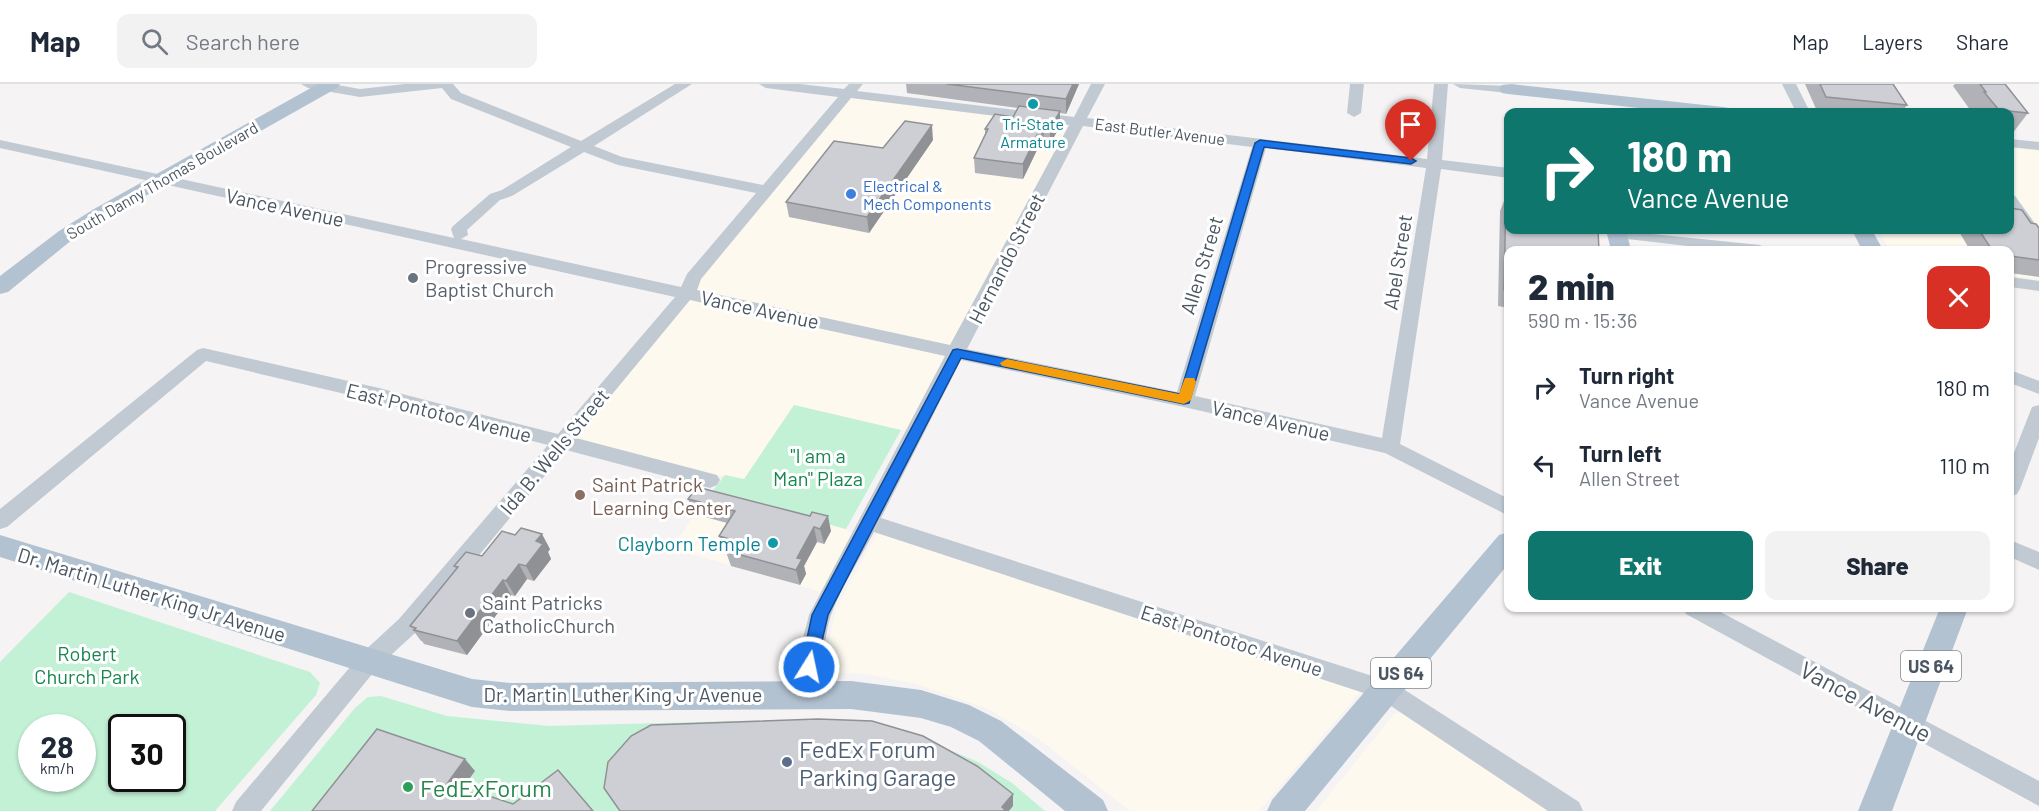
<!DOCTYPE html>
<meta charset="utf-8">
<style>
body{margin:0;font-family:Barlow,sans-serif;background:#f2f2f3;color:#1f2937;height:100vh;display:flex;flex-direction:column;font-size:22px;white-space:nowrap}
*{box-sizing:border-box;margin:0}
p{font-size:20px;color:#747a83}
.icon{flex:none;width:33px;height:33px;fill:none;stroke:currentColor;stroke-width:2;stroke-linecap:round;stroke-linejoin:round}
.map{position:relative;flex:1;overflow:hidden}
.drawer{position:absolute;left:1504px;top:162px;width:510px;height:366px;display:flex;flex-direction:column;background:#fff;border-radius:12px;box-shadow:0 2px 4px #0004}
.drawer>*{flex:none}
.top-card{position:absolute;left:1504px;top:24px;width:510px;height:126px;border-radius:12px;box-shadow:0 2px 4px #0004;background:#0f766e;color:#fff;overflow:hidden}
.speed{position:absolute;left:18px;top:630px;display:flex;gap:12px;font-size:30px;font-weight:700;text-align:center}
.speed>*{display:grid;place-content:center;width:78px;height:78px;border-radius:50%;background:#fff;box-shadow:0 2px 4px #0004;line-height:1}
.speed small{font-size:15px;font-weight:400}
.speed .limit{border:3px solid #111;border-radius:9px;background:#fff;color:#111}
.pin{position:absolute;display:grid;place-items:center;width:51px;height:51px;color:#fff;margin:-62px -26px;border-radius:50% 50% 50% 0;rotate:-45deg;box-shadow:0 0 6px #0007}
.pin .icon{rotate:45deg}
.me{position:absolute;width:66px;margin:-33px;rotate:10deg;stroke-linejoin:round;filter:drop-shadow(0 0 4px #0008)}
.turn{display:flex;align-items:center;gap:21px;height:126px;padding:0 24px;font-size:27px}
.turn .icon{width:78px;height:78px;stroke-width:2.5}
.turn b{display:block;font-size:42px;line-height:51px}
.round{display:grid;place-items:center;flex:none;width:63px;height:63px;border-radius:12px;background:#f2f2f3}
.head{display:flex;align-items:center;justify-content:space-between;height:102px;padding:0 24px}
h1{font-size:36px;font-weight:800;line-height:45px}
.primary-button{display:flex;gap:12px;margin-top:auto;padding:12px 24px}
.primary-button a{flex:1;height:69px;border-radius:12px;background:#0f766e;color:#fff;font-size:24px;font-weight:800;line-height:69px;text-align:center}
.primary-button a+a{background:#f2f2f3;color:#1f2937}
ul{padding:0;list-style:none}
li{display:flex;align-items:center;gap:18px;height:78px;padding:0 24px}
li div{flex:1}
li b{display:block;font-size:22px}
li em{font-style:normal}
header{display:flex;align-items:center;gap:36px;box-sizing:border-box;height:84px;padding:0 30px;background:#fff;border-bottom:2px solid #e0e1e3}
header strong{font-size:28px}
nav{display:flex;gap:33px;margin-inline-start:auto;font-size:21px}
.search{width:420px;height:54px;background:#f2f2f3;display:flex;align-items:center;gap:15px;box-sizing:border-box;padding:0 21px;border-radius:12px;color:#747a83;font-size:22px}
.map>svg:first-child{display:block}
.commercial{fill:#fdf9ef}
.green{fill:#c3f1d5;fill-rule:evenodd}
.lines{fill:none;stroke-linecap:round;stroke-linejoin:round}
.minor{fill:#c1cad2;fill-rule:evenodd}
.major{fill:#b3c2d1;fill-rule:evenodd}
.wall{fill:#b0b2b7}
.shaded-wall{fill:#909195}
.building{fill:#cdcfd5;stroke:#909195;stroke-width:1.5}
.route{fill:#1a73e8;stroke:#114b97;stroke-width:1.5}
.slow{fill:#f59e0b}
.culture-dot{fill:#0f9aa8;stroke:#fff;stroke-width:2}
.shop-dot{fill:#3f7fe0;stroke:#fff;stroke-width:2}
.worship-dot{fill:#6b7280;stroke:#fff;stroke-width:2}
.education-dot{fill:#8d6e63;stroke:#fff;stroke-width:2}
.service-dot{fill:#5c6f8a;stroke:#fff;stroke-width:2}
.leisure-dot{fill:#2e9e5b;stroke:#fff;stroke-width:2}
.labels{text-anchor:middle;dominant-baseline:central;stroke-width:6;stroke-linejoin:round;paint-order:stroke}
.far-culture-label{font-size:16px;fill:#0d838f;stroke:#fff}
.far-street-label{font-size:16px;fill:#4a5661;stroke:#fff}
.far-shop-label{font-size:16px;fill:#366cbe;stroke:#fff;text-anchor:start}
.shield{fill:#fff;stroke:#808990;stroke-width:1.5}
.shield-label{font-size:18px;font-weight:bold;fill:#4a5661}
.street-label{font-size:20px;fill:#4a5661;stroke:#fff}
.worship-label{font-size:20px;fill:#5b616d;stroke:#fff;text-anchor:start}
.park-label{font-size:20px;fill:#17864f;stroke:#fff}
.education-label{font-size:20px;fill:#785e54;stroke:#fff;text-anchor:start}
.culture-label{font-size:20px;fill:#0d838f;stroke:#fff;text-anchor:end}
.near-street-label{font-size:24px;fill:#4a5661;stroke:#fff}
.near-service-label{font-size:24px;fill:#4e5e75;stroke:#fff;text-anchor:start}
.near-leisure-label{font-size:24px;fill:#27864d;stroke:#fff;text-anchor:start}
</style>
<header>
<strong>Map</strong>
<div class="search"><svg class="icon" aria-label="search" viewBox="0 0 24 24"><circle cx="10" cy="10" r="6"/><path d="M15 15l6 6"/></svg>Search here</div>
<nav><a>Map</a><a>Layers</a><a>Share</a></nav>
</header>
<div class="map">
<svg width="2039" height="727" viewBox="0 0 2039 727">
<rect width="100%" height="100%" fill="#f5f3f3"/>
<path class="commercial" d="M 850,13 L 1072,40 L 954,262 L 693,206 L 752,131 Z
M 2010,64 L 2039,67 L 2039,145 L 2010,104 Z
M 1878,146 L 2010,146 L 2039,169 L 2039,195 L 2010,192 L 2010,166 L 1889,166 Z
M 688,212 L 950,271 L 908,345 L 901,346 L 794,321 L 744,396 L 725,391 L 709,393 L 567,358 Z
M 711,409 L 846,445 L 858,455 L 825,509 L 671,464 Z
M 877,449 L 1361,607 L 1259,727 L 1130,727 L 1036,653 L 986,624 L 916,600 L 866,590 L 835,589 L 828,587 L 824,579 L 836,524 Z
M 1395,629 L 1404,629 L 1553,727 L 1316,727 Z"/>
<path class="green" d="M 794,321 L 901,346 L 846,445 L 711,409 L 725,391 L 744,395 Z
M 69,508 L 310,588 L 320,599 L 316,611 L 215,727 L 0,727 L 0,578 ZM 32,644 L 82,644 L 82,694 L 32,694 ZM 122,644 L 172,644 L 172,694 L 122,694 Z
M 381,612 L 447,632 L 549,642 L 771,636 L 843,639 L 938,661 L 978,678 L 1012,699 L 1045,727 L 270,727 L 355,624 L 368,613 Z"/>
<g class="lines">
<path class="minor" d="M 301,0 L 332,0 L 360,5 L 405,0 L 453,0 L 461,9 L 581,57 L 675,0 L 692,0 L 594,62 L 622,73 L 763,101 L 838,13 L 766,4 L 759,0 L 800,0 L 844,5 L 849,0 L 863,0 L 857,7 L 1074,33 L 1091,0 L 1105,0 L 1087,34 L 1427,75 L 1434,0 L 1448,0 L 1442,76 L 1509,84 L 1509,94 L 1441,85 L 1400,360 L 1509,415 L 1509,432 L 1385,369 L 1184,323 L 961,276 L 881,434 L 1394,599 L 1579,718 L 1583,727 L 1548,727 L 1379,614 L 874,448 C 860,475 841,503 831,531 C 822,557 825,595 814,618 L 806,621 L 798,618 C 788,599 804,553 809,531 L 945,272 L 690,216 L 576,354 L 717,391 L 720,396 L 717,401 L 710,404 L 566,366 L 415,549 L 377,584 L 261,727 L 232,727 L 236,718 L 361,570 L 399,535 L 548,361 L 379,318 L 206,277 L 7,443 L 0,445 L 0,425 L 197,266 L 203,264 L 379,304 L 558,350 L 675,213 L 0,64 L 0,56 L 454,154 L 451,145 L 453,142 L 490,110 L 502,106 L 571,63 L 451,15 L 442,4 L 360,13 L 308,4 ZM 851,14 L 1069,41 L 950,261 L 697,206 L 701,195 ZM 1083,42 L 1252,63 L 1177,308 L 967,265 ZM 1266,64 L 1426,84 L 1382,354 L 1195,312 ZM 584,68 L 618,81 L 756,109 L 687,190 L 681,203 L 461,155 L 468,151 L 467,146 L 500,116 L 512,112 Z
M 1350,0 L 1364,0 L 1361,29 L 1354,33 L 1347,29 Z
M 1453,0 L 1513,2 L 1515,5 L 1508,9 L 1460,4 Z
M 1782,0 L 1796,0 L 1810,28 L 1796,28 Z
M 2010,55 L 2039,58 L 2039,66 L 2010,63 Z
M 2010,110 L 2015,112 L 2039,145 L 2039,162 L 2033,160 L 2010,126 Z
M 1613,146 L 1760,161 L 1768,166 L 1723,166 L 1618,154 L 1610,149 Z
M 2010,193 L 2039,197 L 2039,207 L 2010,203 Z
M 2010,286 L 2039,297 L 2039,310 L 2010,299 Z
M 2039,321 L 2039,354 L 2020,405 L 2017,410 L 2010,413 L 2010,379 L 2030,328 L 2032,323 Z
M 2010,456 L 2039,468 L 2039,486 L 2010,473 Z
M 1683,524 L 1713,524 L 2039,697 L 2039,722 L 1686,530 Z"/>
<path class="major" d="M 318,0 L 340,0 L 337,4 L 108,133 L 73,155 L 8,208 L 0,210 L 0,192 L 59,147 L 94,125 Z
M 1511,0 L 1723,23 L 1729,24 L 1732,28 L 1677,28 L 1508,10 L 1502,9 L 1499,5 L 1502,1 Z
M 1606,146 L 1626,146 L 1631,166 L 1611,166 Z
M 1852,146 L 1872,146 L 1883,166 L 1862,166 Z
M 1509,448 L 1509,479 L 1305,727 L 1267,727 L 1272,716 L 1499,451 Z
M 0,451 L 472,595 L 510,599 L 851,597 L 921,606 L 969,621 L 1001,637 L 1103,716 L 1108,727 L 1065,727 L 979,657 L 951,643 L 921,634 L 851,625 L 510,627 L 472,623 L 0,473 Z
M 1940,524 L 1968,524 L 1892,727 L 1858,727 Z"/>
</g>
<path class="wall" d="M 906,0 L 1079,0 L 1066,30 L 1060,29 L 1060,42 L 1050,60 L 1043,59 L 1041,66 L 1037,66 L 1023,95 L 975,89 L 974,74 L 985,50 L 985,45 L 1013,33 L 1018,24 L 907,9 Z
M 1805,0 L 1893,0 L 1907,21 L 1902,28 L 1828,28 L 1817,27 Z
M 1955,0 L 2005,0 L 2028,29 L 2012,50 L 2010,50 L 2010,28 L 1970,28 L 1971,27 L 1953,2 Z
M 933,56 L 869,149 L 789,133 L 786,118 L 883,64 Z
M 1506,112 L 1509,166 L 1509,224 L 1498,222 L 1500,127 Z
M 2031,139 L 2039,144 L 2039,193 L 2010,189 L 2010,166 L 1970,166 L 1958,146 L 2010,146 Z
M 688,415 L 831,447 L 824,460 L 817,458 L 804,482 L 806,490 L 800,501 L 731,482 L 726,468 L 723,467 L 719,452 L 727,439 L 694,430 Z
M 550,465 L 548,468 L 551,475 L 534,497 L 527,495 L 515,512 L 511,511 L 467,571 L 424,560 L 422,557 L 421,557 L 410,542 L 456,485 L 454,482 L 482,472 Z"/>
<path class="shaded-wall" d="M 1073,0 L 1079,0 L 1066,30 L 1066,15 Z
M 1060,27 L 1060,42 L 1050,60 L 1050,45 Z
M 932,41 L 933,56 L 869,149 L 867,133 Z
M 1044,45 L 1043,59 L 1041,66 L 1041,52 Z
M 1037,51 L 1037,66 L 1023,95 L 1023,80 Z
M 828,432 L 831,447 L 824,460 L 820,445 Z
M 814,443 L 817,458 L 804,482 L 806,490 L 800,501 L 796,486 L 797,474 Z
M 542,450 L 550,465 L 548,468 L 551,475 L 534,497 L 526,482 L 536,457 Z
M 519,480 L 527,495 L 515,512 L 506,497 Z
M 503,496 L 511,511 L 467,571 L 457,557 Z
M 465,675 L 475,687 L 454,716 L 444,704 Z
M 1013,710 L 1013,722 L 1009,727 L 1002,727 L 1002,723 Z"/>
<path class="building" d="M 947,0 L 1073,0 L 1066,15 Z
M 1820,0 L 1893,0 L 1907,21 L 1826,13 Z
M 1980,0 L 2005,0 L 2028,29 L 1999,26 L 1984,8 L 1986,8 Z
M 1019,22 L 1060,27 L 1050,45 L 1044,45 L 1041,52 L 1037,51 L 1023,80 L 974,74 L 988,45 L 985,45 L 995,30 L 1013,33 Z
M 905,37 L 932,41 L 867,133 L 786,118 L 834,57 L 883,64 Z
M 1506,112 L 1509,113 L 1509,146 L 1598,146 L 1599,166 L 1509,166 L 1509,207 L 1504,206 Z
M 2010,124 L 2022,126 L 2031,139 L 2036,140 L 2039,144 L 2039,176 L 2010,172 L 2010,166 L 1992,166 L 1979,146 L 2010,146 Z
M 697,403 L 810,432 L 812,428 L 828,432 L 820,445 L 814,443 L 797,474 L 802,475 L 796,486 L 726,467 L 733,456 L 719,452 L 735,427 L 688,415 Z
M 521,444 L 542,450 L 536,457 L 543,460 L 526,482 L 519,480 L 506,497 L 503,496 L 457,557 L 414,546 L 416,544 L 410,542 L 458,483 L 454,482 L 466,468 L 482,472 L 502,447 L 515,451 Z
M 818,635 L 872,637 L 923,652 L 977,682 L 1013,710 L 1002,723 L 1006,727 L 620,727 L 604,704 L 608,678 L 631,652 L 651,641 Z
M 377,645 L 465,675 L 444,704 L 489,712 L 513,720 L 558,686 L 593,727 L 312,727 Z"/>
<path class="route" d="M 1260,56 L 1411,74 L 1416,77 L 1411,80 L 1264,63 L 1189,319 L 1184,320 L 961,274 L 828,531 L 815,588 L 809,590 L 803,588 L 801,583 L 812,531 L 953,266 L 957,265 L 1180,310 L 1255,59 Z"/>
<path class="slow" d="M 1007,275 L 1179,310 L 1185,294 L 1194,294 L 1196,298 L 1191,316 L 1184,320 L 1002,282 L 1000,279 Z"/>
<g class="culture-dot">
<circle cx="1033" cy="20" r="6"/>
<circle cx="773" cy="459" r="6"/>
</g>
<circle class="shop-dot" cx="851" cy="110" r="6"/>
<g class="worship-dot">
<circle cx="413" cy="194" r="6"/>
<circle cx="470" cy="529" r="6"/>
</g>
<circle class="education-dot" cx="580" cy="411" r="6"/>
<circle class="service-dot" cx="787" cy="678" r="6"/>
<circle class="leisure-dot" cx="408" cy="703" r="6"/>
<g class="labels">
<g class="far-culture-label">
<text x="1033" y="39">Tri-State<tspan x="1033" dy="18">Armature</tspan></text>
</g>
<g class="far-street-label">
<text transform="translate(1160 47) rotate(7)">East Butler Avenue</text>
<text transform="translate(162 96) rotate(-30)">South Danny Thomas Boulevard</text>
</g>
<g class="far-shop-label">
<text x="863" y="101">Electrical &amp;<tspan x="863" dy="18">Mech Components</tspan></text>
</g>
<g class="shield">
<rect x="1901" y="567" width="60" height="30" rx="4.5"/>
<rect x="1371" y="574" width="60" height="30" rx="4.5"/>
</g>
<g class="shield-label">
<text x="1931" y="582">US 64</text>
<text x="1401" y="589">US 64</text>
</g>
<g class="street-label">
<text transform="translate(285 123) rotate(12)">Vance Avenue</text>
<text transform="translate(1006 174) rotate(-63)">Hernando Street</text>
<text transform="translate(1397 178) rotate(-81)">Abel Street</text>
<text transform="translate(1201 181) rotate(-73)">Allen Street</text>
<text transform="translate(760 225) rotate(12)">Vance Avenue</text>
<text transform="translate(439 328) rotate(14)">East Pontotoc Avenue</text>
<text transform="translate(1271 336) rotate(13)">Vance Avenue</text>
<text transform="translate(554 367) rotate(-50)">Ida B. Wells Street</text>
<text transform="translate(152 510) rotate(17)">Dr. Martin Luther King Jr Avenue</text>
<text transform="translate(1232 556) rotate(18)">East Pontotoc Avenue</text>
<text x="623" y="610">Dr. Martin Luther King Jr Avenue</text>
</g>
<g class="worship-label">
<text x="425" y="182">Progressive<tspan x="425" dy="23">Baptist Church</tspan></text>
<text x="482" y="518">Saint Patricks<tspan x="482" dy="23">CatholicChurch</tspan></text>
</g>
<g class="park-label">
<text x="818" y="371">"I am a<tspan x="818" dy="23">Man" Plaza</tspan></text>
<text x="87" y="569">Robert<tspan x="87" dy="23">Church Park</tspan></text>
</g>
<g class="education-label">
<text x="592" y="400">Saint Patrick<tspan x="592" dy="23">Learning Center</tspan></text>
</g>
<g class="culture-label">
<text x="761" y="459">Clayborn Temple</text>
</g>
<g class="near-street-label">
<text transform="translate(1866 617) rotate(28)">Vance Avenue</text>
</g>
<g class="near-service-label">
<text x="799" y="664">FedEx Forum<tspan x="799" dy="28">Parking Garage</tspan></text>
</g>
<g class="near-leisure-label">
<text x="420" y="703">FedExForum</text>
</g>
</g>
</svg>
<div class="speed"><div>28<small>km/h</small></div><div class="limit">30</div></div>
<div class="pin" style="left:1411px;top:77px;background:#d93025"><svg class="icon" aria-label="arrive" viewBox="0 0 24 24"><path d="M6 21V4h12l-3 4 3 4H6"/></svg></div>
<svg class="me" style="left:809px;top:583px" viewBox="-20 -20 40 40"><circle r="17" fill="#1a73e8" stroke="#fff" stroke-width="3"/><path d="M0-11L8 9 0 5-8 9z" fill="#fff"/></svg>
<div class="top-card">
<div class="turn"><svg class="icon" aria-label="right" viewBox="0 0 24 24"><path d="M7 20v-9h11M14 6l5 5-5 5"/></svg><div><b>180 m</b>Vance Avenue</div></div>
</div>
<section class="drawer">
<div class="head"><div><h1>2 min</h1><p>590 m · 15:36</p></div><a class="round" style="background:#d93025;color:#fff"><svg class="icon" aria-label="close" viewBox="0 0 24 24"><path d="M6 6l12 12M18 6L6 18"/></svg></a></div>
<ul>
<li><svg class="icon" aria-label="right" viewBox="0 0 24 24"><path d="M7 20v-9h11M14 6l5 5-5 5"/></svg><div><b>Turn right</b><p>Vance Avenue</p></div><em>180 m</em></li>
<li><svg class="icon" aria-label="left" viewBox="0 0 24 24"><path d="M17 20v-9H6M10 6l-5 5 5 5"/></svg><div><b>Turn left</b><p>Allen Street</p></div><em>110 m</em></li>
</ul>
<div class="primary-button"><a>Exit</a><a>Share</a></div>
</section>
</div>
